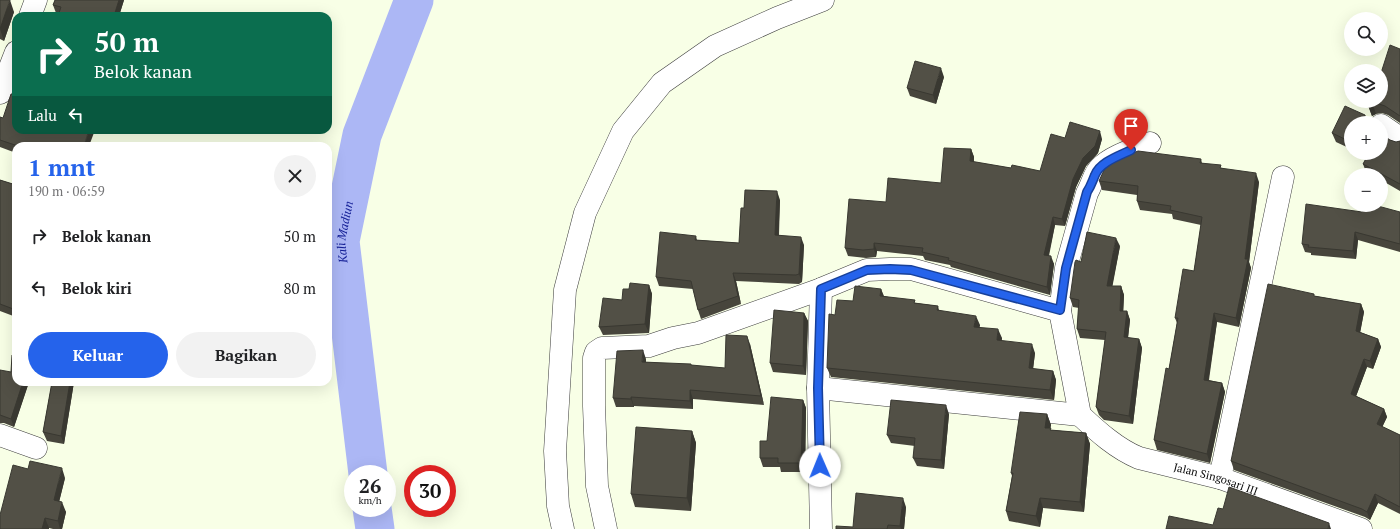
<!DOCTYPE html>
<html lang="id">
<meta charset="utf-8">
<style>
body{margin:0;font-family:"PT Serif",serif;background:#f2f2f2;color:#202124;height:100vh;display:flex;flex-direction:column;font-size:15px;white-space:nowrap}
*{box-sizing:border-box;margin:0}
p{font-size:13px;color:#757577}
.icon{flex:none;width:22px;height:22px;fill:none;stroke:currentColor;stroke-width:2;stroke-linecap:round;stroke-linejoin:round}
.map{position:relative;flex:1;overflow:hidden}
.sheet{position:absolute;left:12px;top:142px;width:320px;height:244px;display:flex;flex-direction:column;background:#fff;border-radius:12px;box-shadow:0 4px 16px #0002}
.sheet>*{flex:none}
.banner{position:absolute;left:12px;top:12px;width:320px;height:122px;border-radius:12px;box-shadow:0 4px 16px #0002;background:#0b6e4f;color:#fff;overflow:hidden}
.controls{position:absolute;left:1344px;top:12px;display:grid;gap:8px}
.controls a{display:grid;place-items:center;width:44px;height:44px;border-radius:50%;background:#fff;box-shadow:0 4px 16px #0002;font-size:20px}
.speed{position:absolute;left:344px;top:465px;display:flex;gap:8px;font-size:20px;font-weight:700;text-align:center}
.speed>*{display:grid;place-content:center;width:52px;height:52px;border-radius:50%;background:#fff;box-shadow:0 4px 16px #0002;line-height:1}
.speed small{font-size:10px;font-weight:400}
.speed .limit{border:6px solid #d22;background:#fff;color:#111}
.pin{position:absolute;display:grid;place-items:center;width:34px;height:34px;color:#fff;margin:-41px -17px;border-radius:50% 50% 50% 0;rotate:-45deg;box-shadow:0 0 4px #0007}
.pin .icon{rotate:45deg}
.me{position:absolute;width:44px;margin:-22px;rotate:359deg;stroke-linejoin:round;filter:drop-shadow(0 0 3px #0008)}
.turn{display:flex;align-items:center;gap:14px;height:84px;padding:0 16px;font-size:18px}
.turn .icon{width:52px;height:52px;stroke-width:2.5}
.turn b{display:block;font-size:28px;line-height:34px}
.then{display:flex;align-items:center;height:38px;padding:0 16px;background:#0003;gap:8px;font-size:15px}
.round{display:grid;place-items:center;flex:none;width:42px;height:42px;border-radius:21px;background:#f2f2f2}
.headline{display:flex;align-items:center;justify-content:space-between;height:68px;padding:0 16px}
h1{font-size:24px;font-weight:800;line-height:30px;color:#2563eb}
.primary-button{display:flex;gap:8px;margin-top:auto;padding:8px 16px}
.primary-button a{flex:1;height:46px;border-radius:24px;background:#2563eb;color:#fff;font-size:16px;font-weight:800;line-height:46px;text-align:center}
.primary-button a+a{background:#f2f2f2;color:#202124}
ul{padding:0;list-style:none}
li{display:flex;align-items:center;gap:12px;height:52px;padding:0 16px}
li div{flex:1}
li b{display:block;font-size:15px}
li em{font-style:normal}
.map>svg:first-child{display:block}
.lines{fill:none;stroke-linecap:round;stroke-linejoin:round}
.river{stroke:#acb7f5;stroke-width:39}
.minor-casing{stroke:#3c3c3c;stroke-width:23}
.minor{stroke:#fff;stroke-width:22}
.wall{fill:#47453c}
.shaded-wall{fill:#393831}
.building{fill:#525046;stroke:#393831}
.route-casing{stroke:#184099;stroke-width:10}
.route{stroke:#2563eb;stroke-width:7}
.labels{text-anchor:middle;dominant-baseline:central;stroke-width:4;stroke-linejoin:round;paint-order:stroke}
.street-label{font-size:11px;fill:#090909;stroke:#fff}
.water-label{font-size:12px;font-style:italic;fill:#162198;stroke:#fff}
</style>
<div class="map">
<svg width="1400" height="529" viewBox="0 0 1400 529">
<rect width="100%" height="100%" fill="#f8ffe6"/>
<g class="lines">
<g class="river">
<path id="s1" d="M 368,474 L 340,241 L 362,135 L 414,0"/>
<path d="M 372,508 L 375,529"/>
</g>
<defs>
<g id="minor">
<path d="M 30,16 L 36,0"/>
<path d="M 0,93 L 16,52"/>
<path d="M 1381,125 L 1400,138"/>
<path d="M 1060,311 L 1066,268 L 1087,193 C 1092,185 1094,173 1100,168 C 1111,156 1135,149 1150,143"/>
<path d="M 818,388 L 1080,415"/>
<path id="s2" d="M 1080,415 C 1097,431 1117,449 1139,458 L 1220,478 L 1361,529"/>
<path d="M 0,435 L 36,448"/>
<path d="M 1220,478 L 1283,177"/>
<path d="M 563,529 L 558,506 L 555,451 L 565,290 L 585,213 L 623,131 L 662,83 L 715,46 L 777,18 L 823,0"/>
<path d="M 606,529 L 597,486 L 594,406 L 594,358 L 596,352 L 602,348 L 649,346 L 673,338 L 698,333 L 821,289 L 867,270 L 890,269 L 911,269 L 1060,311 L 1080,415"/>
<path d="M 821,529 L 818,388 L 821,289"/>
</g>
</defs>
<use href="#minor" class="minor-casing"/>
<use href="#minor" class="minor"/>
</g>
<path class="wall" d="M 0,0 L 14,12 L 4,41 L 0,39 Z
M 55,0 L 124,0 L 119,16 L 59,14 L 56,13 L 53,5 Z
M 1400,49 L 1400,123 L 1388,115 L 1382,113 L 1376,114 L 1372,116 L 1369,108 Z
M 944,77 L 936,104 L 910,96 L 907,88 Z
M 0,118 L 89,146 L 16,146 L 16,153 L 0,147 Z
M 1351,123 L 1351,149 L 1336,142 L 1332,133 Z
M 1065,138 L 1102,139 L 1098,153 L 1086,166 L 1076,187 L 1065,226 L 1055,225 L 1049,256 L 1054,264 L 1050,295 L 951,267 L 950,265 L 925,260 L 923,256 L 877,251 L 876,257 L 866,258 L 848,256 L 845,248 L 886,202 L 941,183 L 971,149 L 974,157 L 974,162 L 1011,168 L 1040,171 Z
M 1390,140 L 1396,142 L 1400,141 L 1400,191 L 1381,180 L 1381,175 L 1371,175 L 1366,172 L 1363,164 L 1367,157 L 1359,153 L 1381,153 Z
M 1201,159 L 1202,163 L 1222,168 L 1259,182 L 1249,262 L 1251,268 L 1239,327 L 1217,322 L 1209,380 L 1222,383 L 1225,392 L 1210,463 L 1157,450 L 1154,440 L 1169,369 L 1177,323 L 1175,318 L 1194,271 L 1201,225 L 1173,219 L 1172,214 L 1140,210 L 1137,201 L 1137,195 L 1102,190 L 1099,181 Z
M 0,180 L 16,185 L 16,317 L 0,311 Z
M 780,200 L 779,235 L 804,245 L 802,282 L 799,284 L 736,281 L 741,304 L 701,319 L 698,310 L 693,289 L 659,286 L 656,277 L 696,236 L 697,240 L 739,243 L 744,208 Z
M 1362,212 L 1400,212 L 1400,252 L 1358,240 L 1356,259 L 1311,255 L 1311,253 L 1305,252 L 1302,244 Z
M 1120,246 L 1112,286 L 1121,286 L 1124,295 L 1123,311 L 1127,311 L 1130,320 L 1128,338 L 1139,339 L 1142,348 L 1133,424 L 1104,420 L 1099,415 L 1096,407 L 1105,340 L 1080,338 L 1077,329 L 1079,308 L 1073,307 L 1070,298 Z
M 649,285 L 652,294 L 649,333 L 603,335 L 599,327 L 622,300 L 629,289 Z
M 881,289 L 884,296 L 916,303 L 938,306 L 939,310 L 980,325 L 979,327 L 1002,338 L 1001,341 L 1035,353 L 1033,369 L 1053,371 L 1056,380 L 1054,400 L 831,377 L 827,368 L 835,315 L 853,301 Z
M 1315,296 L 1361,304 L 1364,312 L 1360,332 L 1378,339 L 1381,347 L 1373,369 L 1367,367 L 1356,396 L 1384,409 L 1387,417 L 1382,427 L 1400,435 L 1400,514 L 1378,503 L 1370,520 L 1365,517 L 1234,470 L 1231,461 Z
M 804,313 L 808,321 L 806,375 L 773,372 L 770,363 Z
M 750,344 L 764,405 L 693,399 L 693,409 L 634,406 L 634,407 L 616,407 L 613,398 L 646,359 L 646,362 L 725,368 Z
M 0,370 L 16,382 L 29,382 L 14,427 L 4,423 L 0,423 Z
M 52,382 L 74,382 L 64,444 L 47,441 L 43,432 Z
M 803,400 L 806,408 L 805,472 L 781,472 L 780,467 L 763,467 L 760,458 L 767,441 Z
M 949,414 L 944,469 L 917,466 L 913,458 L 915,446 L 891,443 L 887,435 Z
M 1047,414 L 1051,425 L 1050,428 L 1051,430 L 1086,433 L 1090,444 L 1084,512 L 1043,508 L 1040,527 L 1009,521 L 1006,511 L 1012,476 L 1011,473 Z
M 692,431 L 696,443 L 691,511 L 635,507 L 631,494 Z
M 65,478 L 59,502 L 66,512 L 62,529 L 53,529 L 49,528 L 49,529 L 0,529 Z
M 906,507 L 904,529 L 836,529 L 853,527 Z"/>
<path class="shaded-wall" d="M 10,0 L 14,12 L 4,41 L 0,29 Z
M 119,0 L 124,0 L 119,16 L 114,16 Z
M 941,68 L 944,77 L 936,104 L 933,95 Z
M 1373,105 L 1376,114 L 1372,116 L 1369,108 Z
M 89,130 L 95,130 L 89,146 L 84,146 Z
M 1100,131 L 1102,139 L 1098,153 L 1086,166 L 1076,187 L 1065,226 L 1062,219 L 1073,179 L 1083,158 Z
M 971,149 L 974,157 L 973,169 L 970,161 Z
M 1256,173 L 1259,182 L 1249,262 L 1251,268 L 1239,327 L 1236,318 L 1245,259 Z
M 777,191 L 780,200 L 778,243 L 775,235 Z
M 1053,217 L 1055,225 L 1047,262 L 1044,255 Z
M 1355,232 L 1358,240 L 1356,259 L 1353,251 Z
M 801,237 L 804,245 L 802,282 L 799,274 Z
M 1116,238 L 1120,246 L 1111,294 L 1107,286 Z
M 874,243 L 877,251 L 876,257 L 874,249 Z
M 1051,256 L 1054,264 L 1050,295 L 1047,287 Z
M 733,273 L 736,281 L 741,304 L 738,296 Z
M 649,285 L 652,294 L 649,333 L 645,324 Z
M 1121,286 L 1124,295 L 1123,319 L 1120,311 Z
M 881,289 L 884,298 L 880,296 Z
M 1361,304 L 1364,312 L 1359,339 L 1356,331 Z
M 1127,311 L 1130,320 L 1127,346 L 1124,337 Z
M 804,313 L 808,321 L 806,375 L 803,366 Z
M 1214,313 L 1217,322 L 1207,389 L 1204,380 Z
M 976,316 L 980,325 L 978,336 L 974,327 Z
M 998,329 L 1002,338 L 1001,349 L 997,340 Z
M 747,336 L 750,344 L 764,405 L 761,396 Z
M 1139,339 L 1142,348 L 1133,424 L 1129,416 Z
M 1378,339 L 1381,347 L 1373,369 L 1370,361 Z
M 1032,344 L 1035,353 L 1032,377 L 1029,368 Z
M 643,350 L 646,359 L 645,370 L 642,362 Z
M 1364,359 L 1367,367 L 1354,402 L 1351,394 Z
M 1053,371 L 1056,380 L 1054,400 L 1050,390 Z
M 23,382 L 29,382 L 14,427 L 11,419 Z
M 70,382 L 74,382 L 64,444 L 61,436 Z
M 1222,383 L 1225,392 L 1210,463 L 1207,454 Z
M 690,390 L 693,399 L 693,409 L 690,401 Z
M 631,397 L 634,406 L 634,407 L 631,399 Z
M 803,400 L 806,408 L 805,472 L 801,463 Z
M 946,405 L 949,414 L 944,469 L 941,460 Z
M 1384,409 L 1387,417 L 1380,432 L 1377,424 Z
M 1047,414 L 1051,425 L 1049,438 L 1045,428 Z
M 692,431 L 696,443 L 691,511 L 687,498 Z
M 1086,433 L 1090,444 L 1084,512 L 1080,502 Z
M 62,468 L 65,478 L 57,510 L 54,500 Z
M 1375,494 L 1378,503 L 1370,520 L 1367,512 Z
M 903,498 L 906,507 L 904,529 L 901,529 L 900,526 Z
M 1040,498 L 1043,508 L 1040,527 L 1036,516 Z
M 62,502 L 66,512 L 62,529 L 60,529 L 58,521 Z
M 45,518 L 49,528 L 49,529 L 42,529 Z
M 1329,523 L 1331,529 L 1328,529 Z"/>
<path class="building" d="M 0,0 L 10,0 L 0,29 Z
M 55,0 L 119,0 L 114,16 L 58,16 L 61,7 L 53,5 Z
M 1390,45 L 1400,49 L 1400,116 L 1385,106 L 1379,104 L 1373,105 L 1369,108 L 1372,101 L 1381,101 L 1381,73 Z
M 915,61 L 941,68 L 933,95 L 907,88 Z
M 11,94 L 15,96 L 16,94 L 16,130 L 89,130 L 84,146 L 18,146 L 0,140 L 0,117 L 3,118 Z
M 1345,106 L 1365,115 L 1366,121 L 1368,123 L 1351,123 L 1351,142 L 1332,133 Z
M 1070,122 L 1100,131 L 1095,146 L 1083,158 L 1073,179 L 1062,219 L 1053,217 L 1044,255 L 1051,256 L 1047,287 L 948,260 L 949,258 L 922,252 L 923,248 L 874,243 L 874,249 L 863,250 L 845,248 L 849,199 L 886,202 L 888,178 L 941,183 L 944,148 L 971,149 L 970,161 L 1011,168 L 1012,165 L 1040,171 L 1051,134 L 1065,138 Z
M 1381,134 L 1390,140 L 1396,142 L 1400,141 L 1400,184 L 1363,164 L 1369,153 L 1381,153 Z
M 1138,151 L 1201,159 L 1200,163 L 1221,165 L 1220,168 L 1256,173 L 1245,259 L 1248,259 L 1236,318 L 1214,313 L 1204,380 L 1222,383 L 1207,454 L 1154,440 L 1166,368 L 1169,369 L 1178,318 L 1175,318 L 1183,269 L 1194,271 L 1202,217 L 1170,210 L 1171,206 L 1137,201 L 1138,186 L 1099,181 L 1104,170 L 1109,165 L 1119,159 Z
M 0,180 L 16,185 L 16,310 L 0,304 Z
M 745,190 L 777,191 L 775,235 L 801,237 L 799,274 L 796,275 L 733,273 L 738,296 L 698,310 L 691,281 L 656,277 L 660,232 L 696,236 L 695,240 L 739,243 L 741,208 L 744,208 Z
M 1306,204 L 1362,212 L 1364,205 L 1374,205 L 1400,212 L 1400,244 L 1355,232 L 1353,251 L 1308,247 L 1309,245 L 1302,244 Z
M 1087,232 L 1116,238 L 1107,286 L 1121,286 L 1120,311 L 1127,311 L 1124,337 L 1139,339 L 1129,416 L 1101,411 L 1096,407 L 1106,332 L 1077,329 L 1079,300 L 1070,298 L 1075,262 L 1076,260 L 1081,262 Z
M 630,283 L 649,285 L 645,324 L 599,327 L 603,298 L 622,300 L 623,289 L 629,289 Z
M 1268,284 L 1314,294 L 1314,296 L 1361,304 L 1356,331 L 1378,339 L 1370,361 L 1364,359 L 1351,394 L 1384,409 L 1377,424 L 1400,435 L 1400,507 L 1375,494 L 1367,512 L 1362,509 L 1231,461 Z
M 855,286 L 881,289 L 880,296 L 915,300 L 914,303 L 938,306 L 937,310 L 976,316 L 974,327 L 998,329 L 997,340 L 1032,344 L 1029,368 L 1053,371 L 1050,390 L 827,368 L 829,314 L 835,315 L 837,300 L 853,301 Z
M 774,310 L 804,313 L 803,366 L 770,363 Z
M 726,335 L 747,336 L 761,396 L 690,390 L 690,401 L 631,397 L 631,399 L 613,398 L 617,351 L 643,350 L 642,362 L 691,364 L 691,365 L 725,368 Z
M 12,355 L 16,355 L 16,382 L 23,382 L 11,419 L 0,415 L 0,370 L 11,372 Z
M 52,382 L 70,382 L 61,436 L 43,432 Z
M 771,397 L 803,400 L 801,463 L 778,463 L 778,458 L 760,458 L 760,441 L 767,441 Z
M 891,400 L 946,405 L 941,460 L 913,458 L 915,438 L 887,435 Z
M 1020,412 L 1047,414 L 1045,428 L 1051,428 L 1050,430 L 1086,433 L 1080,502 L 1040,498 L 1036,516 L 1006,511 L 1013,473 L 1011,473 Z
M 636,427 L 692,431 L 687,498 L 631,494 Z
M 30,461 L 62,468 L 54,500 L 62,502 L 58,521 L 45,518 L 42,529 L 0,529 L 0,515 L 13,465 L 28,469 Z
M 1229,487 L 1329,523 L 1328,529 L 1166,529 L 1169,516 L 1213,525 L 1218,508 L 1223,509 Z
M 856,493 L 903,498 L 900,526 L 888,525 L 887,529 L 836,529 L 836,526 L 853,527 Z"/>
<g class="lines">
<defs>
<path id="route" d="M 820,466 L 818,388 L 821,289 L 867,270 L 890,269 L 911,270 L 1060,310 L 1066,268 L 1087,192 C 1091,186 1092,182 1095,175 C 1100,162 1119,156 1131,150"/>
</defs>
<use href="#route" class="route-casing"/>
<use href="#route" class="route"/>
</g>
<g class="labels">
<g class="street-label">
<text stroke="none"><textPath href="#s2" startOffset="153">Jalan Singosari III</textPath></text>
</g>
<g class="water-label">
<text stroke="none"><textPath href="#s1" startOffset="244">Kali Madiun</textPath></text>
</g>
</g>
</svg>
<div class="controls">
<a><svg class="icon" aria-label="search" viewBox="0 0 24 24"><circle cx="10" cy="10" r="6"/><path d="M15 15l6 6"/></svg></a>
<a><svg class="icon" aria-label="layers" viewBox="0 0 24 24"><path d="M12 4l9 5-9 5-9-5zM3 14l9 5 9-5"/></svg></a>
<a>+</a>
<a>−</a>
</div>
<div class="speed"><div>26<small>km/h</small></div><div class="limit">30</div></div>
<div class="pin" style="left:1131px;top:150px;background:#d93025"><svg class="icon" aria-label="arrive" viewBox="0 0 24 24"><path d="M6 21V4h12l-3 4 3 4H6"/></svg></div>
<svg class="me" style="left:820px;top:466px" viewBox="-20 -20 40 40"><circle r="19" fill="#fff"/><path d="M0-13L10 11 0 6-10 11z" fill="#2563eb"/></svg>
<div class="banner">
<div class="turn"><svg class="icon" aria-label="right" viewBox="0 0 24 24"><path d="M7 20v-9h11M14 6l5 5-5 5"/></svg><div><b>50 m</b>Belok kanan</div></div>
<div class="then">Lalu<svg class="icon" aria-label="left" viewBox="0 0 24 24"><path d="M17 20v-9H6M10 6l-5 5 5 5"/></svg></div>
</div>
<section class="sheet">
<div class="headline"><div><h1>1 mnt</h1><p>190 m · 06:59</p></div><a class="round"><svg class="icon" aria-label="close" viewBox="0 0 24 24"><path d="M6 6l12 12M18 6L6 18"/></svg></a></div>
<ul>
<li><svg class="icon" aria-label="right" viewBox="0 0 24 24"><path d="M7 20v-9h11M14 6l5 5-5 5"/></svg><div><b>Belok kanan</b></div><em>50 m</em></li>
<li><svg class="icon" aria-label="left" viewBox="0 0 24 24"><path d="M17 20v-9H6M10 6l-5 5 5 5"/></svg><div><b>Belok kiri</b></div><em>80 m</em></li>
</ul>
<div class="primary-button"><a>Keluar</a><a>Bagikan</a></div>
</section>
</div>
